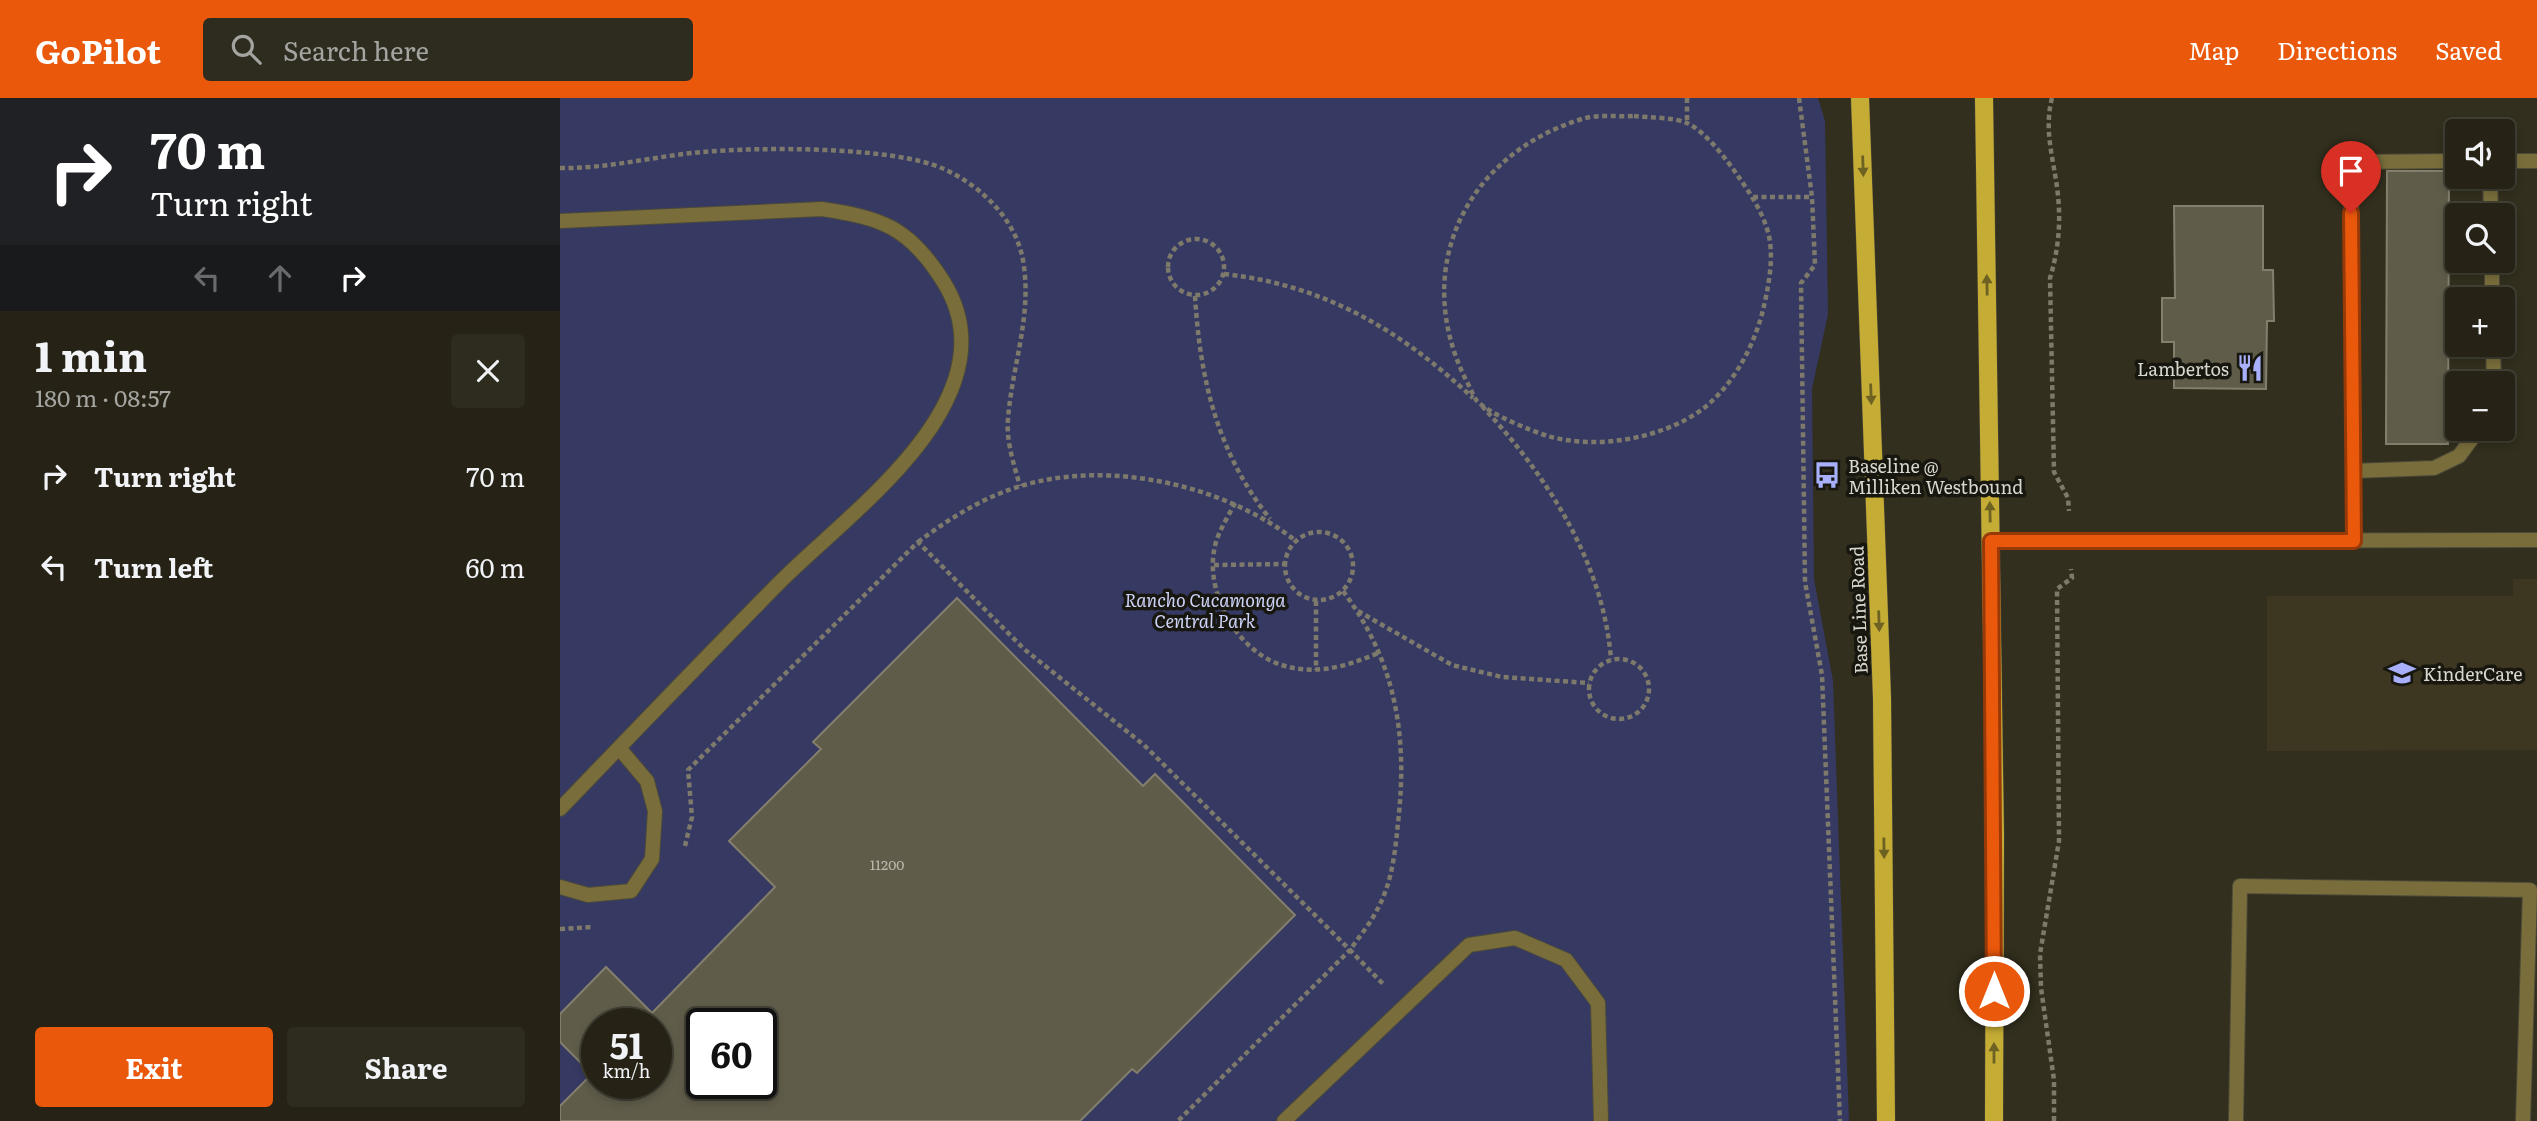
<!DOCTYPE html>
<meta charset="utf-8">
<style>
body{margin:0;font-family:Literata,serif;background:#2e2b1f;color:#f1f3f6;height:100vh;display:flex;flex-direction:column;font-size:26px;white-space:nowrap}
*{box-sizing:border-box;margin:0}
p{font-size:23px;color:#a4a4a1}
.icon{flex:none;width:38px;height:38px;fill:none;stroke:currentColor;stroke-width:2;stroke-linecap:round;stroke-linejoin:round}
.map{position:relative;flex:1;overflow:hidden}
.sheet{display:flex;flex-direction:column;background:#262316;width:560px}
.sheet>*{flex:none}
.guide{background:#202124;color:#fff;overflow:hidden}
.fabs{position:absolute;left:1885px;top:21px;display:grid;gap:14px}
.fabs a{display:grid;place-items:center;width:70px;height:70px;border-radius:7px;background:#262316;box-shadow:0 4px 10px #0003,0 0 0 2px #424035;font-size:35px}
.speed{position:absolute;left:21px;top:910px;display:flex;gap:14px;font-size:35px;font-weight:700;text-align:center}
.speed>*{display:grid;place-content:center;width:91px;height:91px;border-radius:50%;background:#262316;box-shadow:0 4px 10px #0003,0 0 0 2px #424035;line-height:1}
.speed small{font-size:18px;font-weight:400}
.speed .limit{border:4px solid #111;border-radius:10px;background:#fff;color:#111}
.pin{position:absolute;display:grid;place-items:center;width:60px;height:60px;color:#fff;margin:-72px -30px;border-radius:50% 50% 50% 0;rotate:-45deg;box-shadow:0 0 7px #0007}
.pin .icon{rotate:45deg}
.me{position:absolute;width:77px;margin:-38px;rotate:0deg;stroke-linejoin:round;filter:drop-shadow(0 0 5px #0008)}
.turn{display:flex;align-items:center;gap:24px;height:147px;padding:0 35px;font-size:32px}
.turn .icon{width:91px;height:91px;stroke-width:2.5}
.turn b{display:block;font-size:49px;line-height:60px}
.lanes{display:flex;align-items:center;height:66px;padding:0 35px;background:#0003;justify-content:center;gap:35px;direction:ltr}
.lanes .off{opacity:.35}
.round{display:grid;place-items:center;flex:none;width:74px;height:74px;border-radius:7px;background:#2e2b1f}
.summary{display:flex;align-items:center;justify-content:space-between;height:119px;padding:0 35px}
h1{font-size:42px;font-weight:700;line-height:52px}
.cta{display:flex;gap:14px;margin-top:auto;padding:14px 35px}
.cta a{flex:1;height:80px;border-radius:7px;background:#ea580c;color:#fff;font-size:28px;font-weight:700;line-height:80px;text-align:center}
.cta a+a{background:#2e2b1f;color:#f1f3f6}
ul{padding:0;list-style:none}
li{display:flex;align-items:center;gap:21px;height:91px;padding:0 35px}
li div{flex:1}
li b{display:block;font-size:26px}
li em{font-style:normal}
header{display:flex;align-items:center;gap:42px;box-sizing:border-box;height:98px;padding:0 35px;background:#ea580c;color:#fff}
header strong{font-size:33px}
nav{display:flex;gap:38px;margin-inline-start:auto;font-size:24px}
.search{width:490px;height:63px;background:#2e2b1f;display:flex;align-items:center;gap:18px;box-sizing:border-box;padding:0 24px;border-radius:7px;color:#a4a4a1;font-size:26px}
main{display:flex;flex:1;min-height:0}
.map>svg:first-child{display:block}
.built{fill:#3d3721}
.green{fill:#363a63;fill-rule:evenodd}
.building{fill:#605c4a;stroke:#837f6c;stroke-width:2;fill-rule:evenodd}
.lines{fill:none;stroke-linecap:round;stroke-linejoin:round}
.service-casing{stroke:#4d4a3a;stroke-width:16}
.primary-casing{stroke:#4d4a3a;stroke-width:19}
.path{stroke:#7d7a6c;stroke-width:4.5;stroke-dasharray:5 3.5;stroke-linecap:butt}
.service{stroke:#796e3b;stroke-width:14}
.primary{stroke:#c4ac35;stroke-width:18}
.oneway{fill:#6e6222}
.route-casing{stroke:#983908;stroke-width:18}
.route{stroke:#ea580c;stroke-width:12}
.labels{text-anchor:middle;dominant-baseline:central;stroke-width:7;stroke-linejoin:round;paint-order:stroke}
.number-label{font-size:14px;fill:#bbb8ac}
.poi-label{font-size:18px;fill:#d9d7cd;stroke:#18170f;text-anchor:start}
.park-label{font-size:18px;font-style:italic;fill:#cdd3f8;stroke:#18170f}
.street-label{font-size:18px;fill:#d9d7cd;stroke:#18170f}
</style>
<header>
<strong>GoPilot</strong>
<div class="search"><svg class="icon" aria-label="search" viewBox="0 0 24 24"><circle cx="10" cy="10" r="6"/><path d="M15 15l6 6"/></svg>Search here</div>
<nav><a>Map</a><a>Directions</a><a>Saved</a></nav>
</header>
<main>
<section class="sheet">
<div class="guide">
<div class="turn"><svg class="icon" aria-label="right" viewBox="0 0 24 24"><path d="M7 20v-9h11M14 6l5 5-5 5"/></svg><div><b>70 m</b>Turn right</div></div>
<div class="lanes"><svg class="icon off" aria-label="left" viewBox="0 0 24 24"><path d="M17 20v-9H6M10 6l-5 5 5 5"/></svg><svg class="icon off" aria-label="ahead" viewBox="0 0 24 24"><path d="M12 20V5M6 11l6-6 6 6"/></svg><svg class="icon" aria-label="right" viewBox="0 0 24 24"><path d="M7 20v-9h11M14 6l5 5-5 5"/></svg></div>
</div>
<div class="summary"><div><h1>1 min</h1><p>180 m · 08:57</p></div><a class="round"><svg class="icon" aria-label="close" viewBox="0 0 24 24"><path d="M6 6l12 12M18 6L6 18"/></svg></a></div>
<ul>
<li><svg class="icon" aria-label="right" viewBox="0 0 24 24"><path d="M7 20v-9h11M14 6l5 5-5 5"/></svg><div><b>Turn right</b></div><em>70 m</em></li>
<li><svg class="icon" aria-label="left" viewBox="0 0 24 24"><path d="M17 20v-9H6M10 6l-5 5 5 5"/></svg><div><b>Turn left</b></div><em>60 m</em></li>
</ul>
<div class="cta"><a>Exit</a><a>Share</a></div>
</section>
<div class="map">
<svg width="1977" height="1023" viewBox="0 0 1977 1023">
<rect width="100%" height="100%" fill="#322f1e"/>
<path class="built" d="M 1953,481 L 1977,481 L 1977,652 L 1707,653 L 1707,498 L 1953,498 Z"/>
<path class="green" d="M 0,0 L 1258,0 L 1265,23 L 1268,216 L 1252,291 L 1254,481 L 1273,583 L 1289,1023 L 0,1023 ZM 37,926 L 96,926 L 96,985 L 37,985 ZM 142,926 L 201,926 L 201,985 L 142,985 Z"/>
<path class="building" d="M 1827,73 L 1889,73 L 1888,346 L 1826,346 Z
M 1614,108 L 1703,108 L 1703,172 L 1713,172 L 1714,223 L 1707,223 L 1706,291 L 1614,290 L 1614,244 L 1602,244 L 1602,200 L 1615,200 Z
M 397,500 L 583,688 L 595,676 L 735,817 L 577,975 L 572,971 L 520,1023 L 0,1023 L 0,1008 L 32,976 L 0,944 L 0,916 L 46,869 L 92,915 L 215,789 L 169,743 L 261,651 L 253,644 ZM 37,926 L 96,926 L 96,985 L 37,985 ZM 142,926 L 201,926 L 201,985 L 142,985 Z"/>
<g class="lines">
<defs>
<path id="service" d="M 1942,63 L 1977,63
M 1930,79 L 1931,117
M 0,123 L 262,111 C 322,120 349,129 383,183 C 458,302 284,417 214,490 C 142,563 71,637 0,711
M 1932,163 L 1932,201
M 1933,247 L 1934,285
M 1793,373 L 1874,370 L 1899,358 L 1919,331
M 1431,443 L 1977,442
M 1794,443 L 1791,64 L 1897,63
M 0,789 L 28,797 L 71,793 L 92,761 L 95,713 L 87,683 L 59,650
M 724,1023 L 909,847 L 955,840 L 1006,862 L 1038,905 L 1041,1023
M 1676,1023 L 1680,788 L 1970,792 L 1963,1023"/>
<path id="primary" d="M 1300,0 L 1322,600 L 1326,1023
M 1424,0 L 1435,737 L 1434,1023"/>
</defs>
<use href="#service" class="service-casing"/>
<use href="#primary" class="primary-casing"/>
<path class="path" d="M 1127,0 L 1127,25
M 1239,0 L 1252,99 L 1255,167 L 1241,185 L 1245,484 L 1262,577 L 1280,1023
M 1492,0 C 1483,35 1495,64 1498,98 C 1501,126 1498,154 1490,180 L 1494,374 L 1508,400 L 1509,413
M 1074,18 C 1090,20 1113,19 1127,25 C 1145,33 1167,62 1178,78 C 1191,96 1207,121 1210,144 C 1213,166 1208,191 1203,212 C 1194,248 1174,286 1144,310 C 1103,341 1036,352 988,338 C 971,333 928,315 917,303 C 913,298 910,289 907,284 C 850,173 904,57 1022,21 C 1037,16 1058,19 1074,18 Z
M 0,70 C 47,71 95,58 142,54 C 199,49 333,48 384,71 C 423,89 459,124 464,169 C 471,221 452,269 448,321 C 446,343 454,367 460,388
M 1193,99 L 1252,99
M608 169a28 28 0 1 1 56 0a28 28 0 1 1-56 0Z
M 664,176 C 765,187 840,232 913,300
M 635,198 C 640,281 657,354 710,421
M 922,308 C 987,378 1043,463 1051,561
M 675,405 C 669,417 660,431 656,444 C 642,491 676,555 725,568 C 758,577 788,568 818,555
M725 468a34 34 0 1 1 68 0a34 34 0 1 1-68 0Z
M 358,444 C 389,421 423,399 461,388 C 549,361 665,387 736,443
M 654,467 L 724,466
M 783,493 C 836,564 848,638 838,725 C 835,755 832,785 817,812 C 810,826 799,839 790,852 L 825,888
M 756,503 L 756,572
M 798,513 L 892,567 L 942,579 L 1029,585
M1029 591a30 30 0 1 1 60 0a30 30 0 1 1-60 0Z
M 125,748 L 132,719 L 128,672 L 358,444 L 464,551 L 584,647 L 790,852 L 618,1023
M 0,831 L 32,829
M 1494,1023 L 1494,982 L 1481,890 L 1480,856 L 1499,743 L 1497,491 L 1512,480 L 1511,471"/>
<use href="#service" class="service"/>
<use href="#primary" class="primary"/>
</g>
<defs><path id="oneway-solid" d="M-6-.8H1V-3.2L6.5 0L1 3.2V.8H-6Z" transform="scale(1.75)"/></defs>
<g class="oneway">
<use href="#oneway-solid" transform="translate(1303 68) rotate(88)"/>
<use href="#oneway-solid" transform="translate(1427 187) rotate(-91)"/>
<use href="#oneway-solid" transform="translate(1311 296) rotate(88)"/>
<use href="#oneway-solid" transform="translate(1430 414) rotate(-91)"/>
<use href="#oneway-solid" transform="translate(1319 523) rotate(88)"/>
<use href="#oneway-solid" transform="translate(1324 750) rotate(89)"/>
<use href="#oneway-solid" transform="translate(1434 955) rotate(-90)"/>
</g>
<g class="lines">
<defs>
<path id="route" d="M 1434,893 L 1431,443 L 1794,443 L 1791,115"/>
</defs>
<use href="#route" class="route-casing"/>
<use href="#route" class="route"/>
</g>
<defs>
<symbol id="restaurant-bare" viewBox="-9 -9 18 18"><path d="M-5-6h1v4h1v-4h1v4h1v-4h1v5L-1.5 .5V6h-2V.5L-5-1ZM5-6V6H3V1.5H1.5Q1.5-4 5-6Z" fill="#a8b0fc" stroke="#18170f" stroke-width="2.5" paint-order="stroke"/></symbol>
<symbol id="bus-bare" viewBox="-9 -9 18 18"><path d="M-5-6H5V4H4V6H2V4H-2V6H-4V4H-5ZM-3.5-4V0h7V-4ZM-3.5 1.2v1.5H-2V1.2ZM2 1.2v1.5H3.5V1.2Z" fill="#a8b0fc" stroke="#18170f" stroke-width="2.5" paint-order="stroke"/></symbol>
<symbol id="school-bare" viewBox="-9 -9 18 18"><path d="M0-5L7-2L0 1L-7-2ZM-4 1L0 2.5L4 1V4Q0 6-4 4Z" fill="#a8b0fc" stroke="#18170f" stroke-width="2.5" paint-order="stroke"/></symbol>
</defs>
<g fill-rule="evenodd">
<use href="#restaurant-bare" x="1671" y="251" width="38" height="38"/>
<use href="#bus-bare" x="1248" y="358" width="38" height="38"/>
<use href="#school-bare" x="1823" y="556" width="38" height="38"/>
</g>
<g class="labels">
<g class="number-label">
<text x="327" y="766">11200</text>
</g>
<g class="poi-label">
<text x="1669" y="270" text-anchor="end">Lambertos</text>
<text x="1288" y="367">Baseline @<tspan x="1288" dy="21">Milliken Westbound</tspan></text>
<text x="1863" y="575">KinderCare</text>
</g>
<g class="park-label">
<text x="645" y="501">Rancho Cucamonga<tspan x="645" dy="21">Central Park</tspan></text>
</g>
<g class="street-label">
<text transform="translate(1298 512) rotate(-92)">Base Line Road</text>
</g>
</g>
</svg>
<div class="fabs">
<a><svg class="icon" aria-label="sound" viewBox="0 0 24 24"><path d="M4 9h4l5-4v14l-5-4H4zM17 9q2 3 0 6"/></svg></a>
<a><svg class="icon" aria-label="search" viewBox="0 0 24 24"><circle cx="10" cy="10" r="6"/><path d="M15 15l6 6"/></svg></a>
<a>+</a>
<a>−</a>
</div>
<div class="speed"><div>51<small>km/h</small></div><div class="limit">60</div></div>
<div class="pin" style="left:1791px;top:115px;background:#d93025"><svg class="icon" aria-label="arrive" viewBox="0 0 24 24"><path d="M6 21V4h12l-3 4 3 4H6"/></svg></div>
<svg class="me" style="left:1434px;top:893px" viewBox="-20 -20 40 40"><circle r="17" fill="#ea580c" stroke="#fff" stroke-width="3"/><path d="M0-11L8 9 0 5-8 9z" fill="#fff"/></svg>
</div>
</main>
